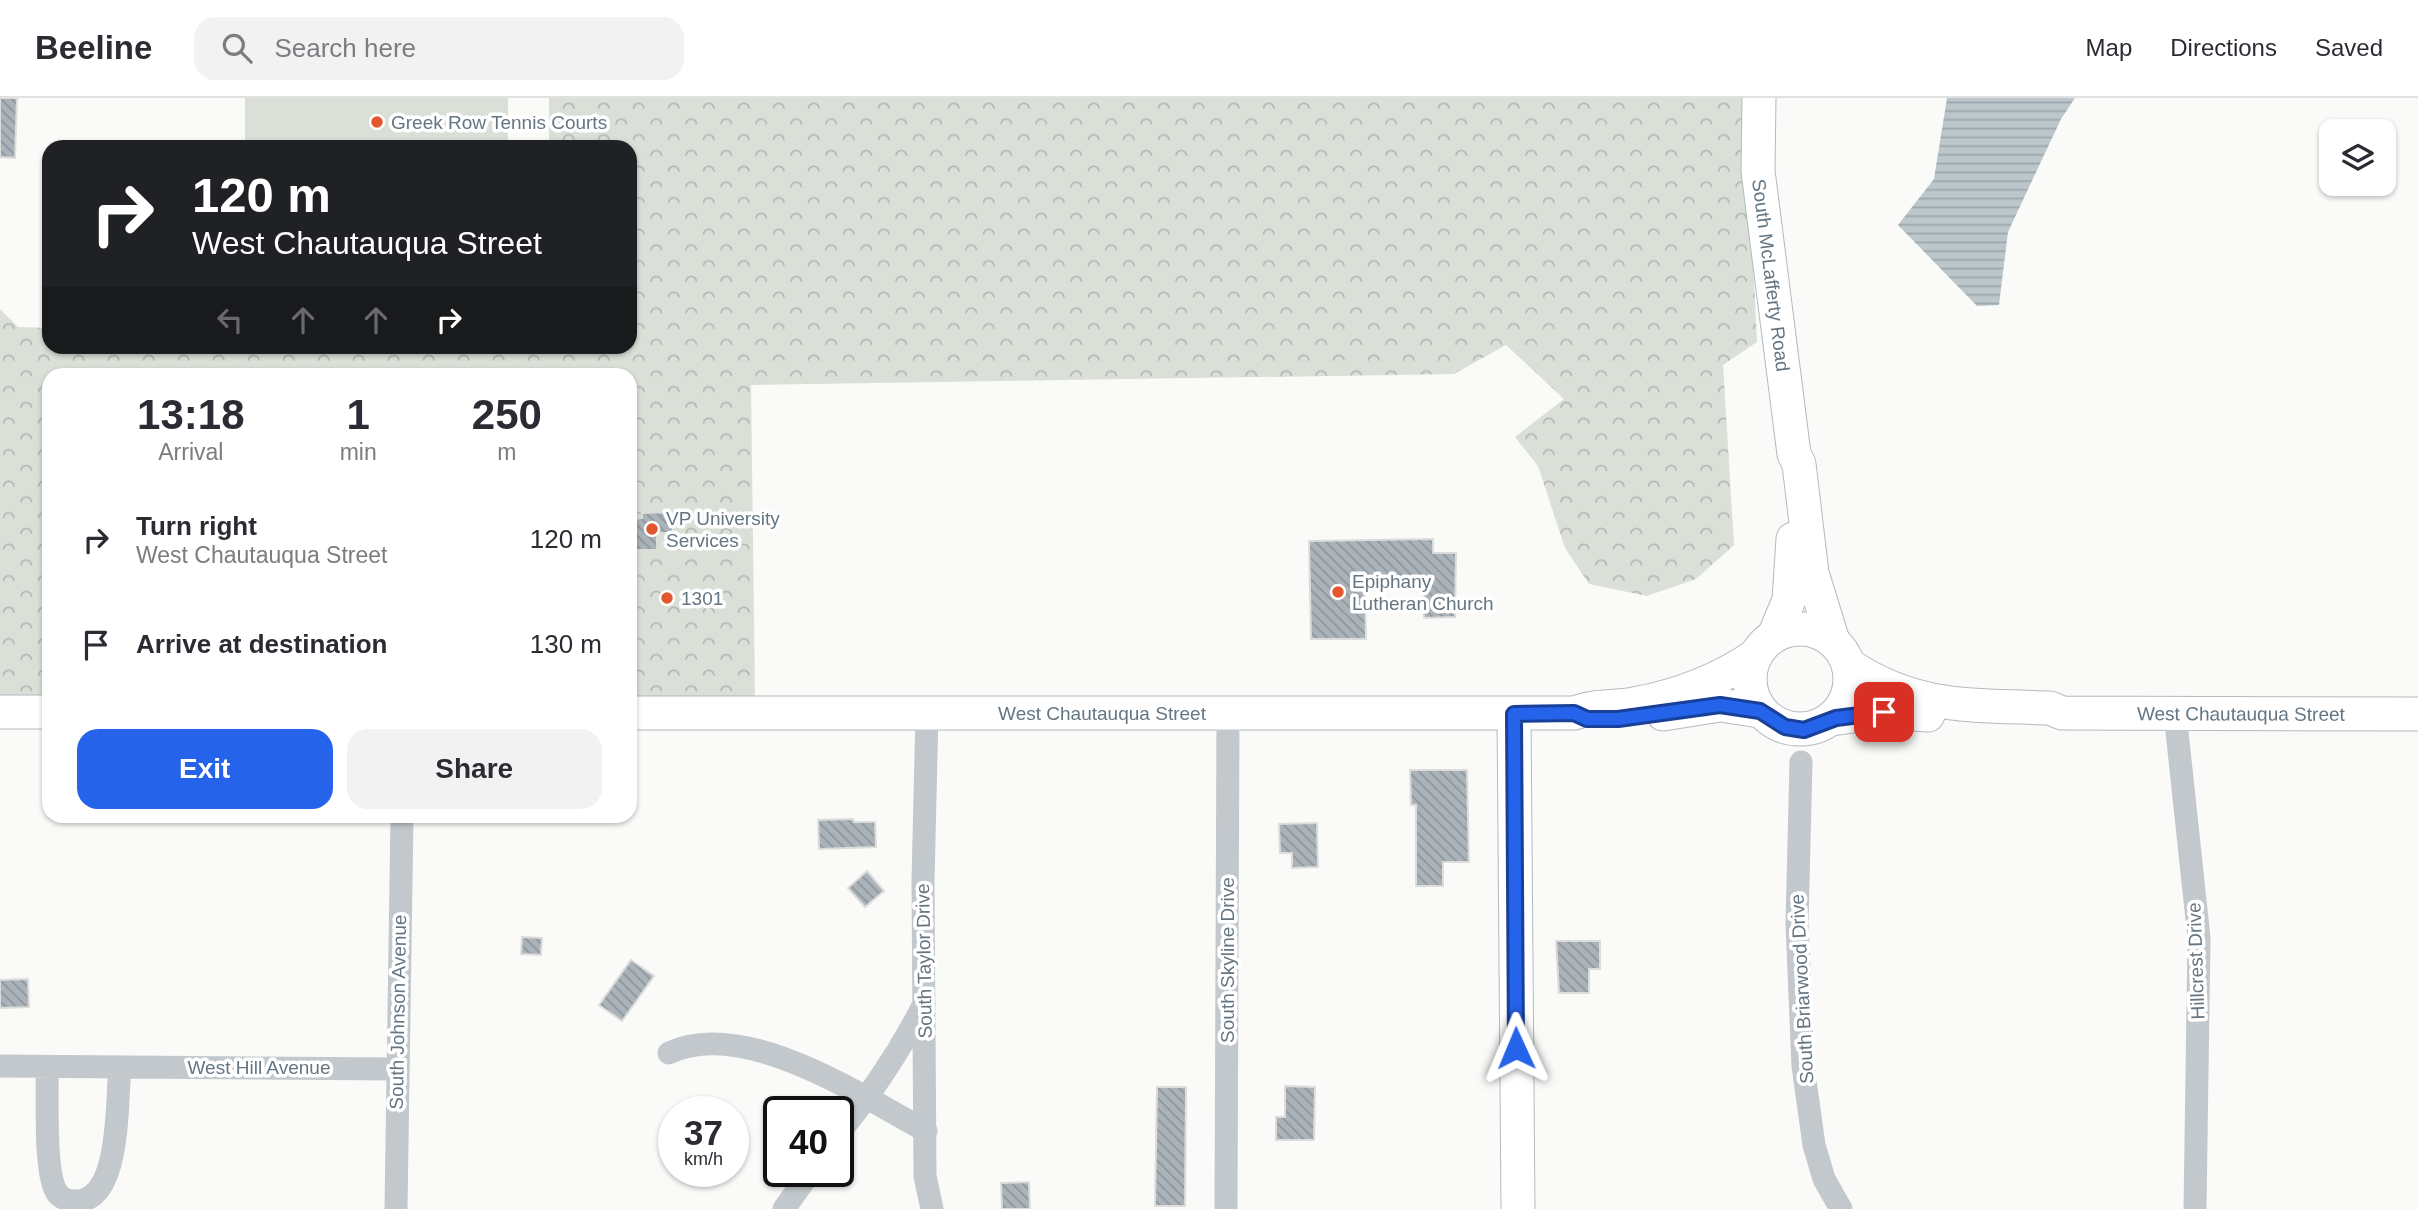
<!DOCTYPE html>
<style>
body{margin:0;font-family:Helvetica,sans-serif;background:#f2f2f3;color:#2b2b33;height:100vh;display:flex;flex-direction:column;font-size:26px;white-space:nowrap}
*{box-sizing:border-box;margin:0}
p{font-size:23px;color:#7c7c81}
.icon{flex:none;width:38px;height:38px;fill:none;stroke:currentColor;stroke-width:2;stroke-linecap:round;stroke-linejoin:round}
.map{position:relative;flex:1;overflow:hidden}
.details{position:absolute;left:42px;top:270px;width:595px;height:455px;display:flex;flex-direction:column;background:#fff;border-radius:21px;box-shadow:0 2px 5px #0004}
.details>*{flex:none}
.guide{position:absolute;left:42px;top:42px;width:595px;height:214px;border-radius:21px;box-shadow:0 2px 5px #0004;background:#202124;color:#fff;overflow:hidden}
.fabs{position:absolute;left:2319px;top:21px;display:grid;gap:14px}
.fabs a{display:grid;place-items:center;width:77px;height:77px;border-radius:14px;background:#fff;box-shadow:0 2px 5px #0004;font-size:35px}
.speed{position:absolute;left:658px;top:998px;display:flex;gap:14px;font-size:35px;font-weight:700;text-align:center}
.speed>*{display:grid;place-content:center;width:91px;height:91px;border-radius:50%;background:#fff;box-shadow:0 2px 5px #0004;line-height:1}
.speed small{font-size:18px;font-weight:400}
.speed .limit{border:4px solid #111;border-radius:10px;background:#fff;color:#111}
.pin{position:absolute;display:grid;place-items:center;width:60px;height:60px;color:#fff;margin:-30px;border-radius:14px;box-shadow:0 4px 10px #0006}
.me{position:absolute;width:77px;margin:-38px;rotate:359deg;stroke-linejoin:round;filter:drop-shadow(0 0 5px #0008)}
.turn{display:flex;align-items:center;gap:24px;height:147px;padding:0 35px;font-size:32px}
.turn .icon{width:91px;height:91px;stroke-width:2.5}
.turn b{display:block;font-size:49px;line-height:60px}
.lanes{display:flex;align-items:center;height:66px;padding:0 35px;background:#0003;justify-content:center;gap:35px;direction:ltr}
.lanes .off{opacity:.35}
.eta{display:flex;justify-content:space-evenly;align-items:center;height:119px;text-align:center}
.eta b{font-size:42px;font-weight:700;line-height:49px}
.primary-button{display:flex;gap:14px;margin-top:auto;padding:14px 35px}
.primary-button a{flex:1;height:80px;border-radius:21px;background:#2563eb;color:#fff;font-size:28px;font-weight:700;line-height:80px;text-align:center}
.primary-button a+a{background:#f2f2f3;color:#2b2b33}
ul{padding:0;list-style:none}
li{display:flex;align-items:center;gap:21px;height:105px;padding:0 35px}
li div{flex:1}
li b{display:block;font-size:26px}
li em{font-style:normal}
header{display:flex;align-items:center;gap:42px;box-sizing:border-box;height:98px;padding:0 35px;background:#fff;border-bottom:2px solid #e1e1e2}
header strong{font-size:33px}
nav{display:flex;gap:38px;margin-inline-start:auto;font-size:24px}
.search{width:490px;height:63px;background:#f2f2f3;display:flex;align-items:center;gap:18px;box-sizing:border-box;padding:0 24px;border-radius:21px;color:#7c7c81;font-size:26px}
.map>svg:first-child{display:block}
.green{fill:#dadfd7}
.forest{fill:url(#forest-crowns)}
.water{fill:url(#water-rules)}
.building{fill:url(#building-back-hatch);stroke:#dcdcda;stroke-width:2}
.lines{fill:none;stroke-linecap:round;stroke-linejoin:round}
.secondary-casing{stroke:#b3babf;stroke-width:35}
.street{stroke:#c3c8cc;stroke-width:23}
.secondary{stroke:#fff;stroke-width:33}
.route-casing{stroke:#184099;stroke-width:18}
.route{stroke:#2563eb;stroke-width:12}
.poi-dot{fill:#e4572e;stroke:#fff;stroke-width:2.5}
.labels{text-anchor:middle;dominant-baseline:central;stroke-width:7;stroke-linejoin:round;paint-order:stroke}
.poi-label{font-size:19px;fill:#657683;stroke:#fff;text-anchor:start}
.street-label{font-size:19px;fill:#657683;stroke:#fff}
</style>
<header>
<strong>Beeline</strong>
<div class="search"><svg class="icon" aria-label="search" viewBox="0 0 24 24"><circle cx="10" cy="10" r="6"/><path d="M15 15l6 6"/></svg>Search here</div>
<nav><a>Map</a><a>Directions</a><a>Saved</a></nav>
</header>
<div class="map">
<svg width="2418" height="1111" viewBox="0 0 2418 1111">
<defs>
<pattern id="forest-crowns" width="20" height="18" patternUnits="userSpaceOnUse" patternTransform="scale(1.75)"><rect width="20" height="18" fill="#dadfd7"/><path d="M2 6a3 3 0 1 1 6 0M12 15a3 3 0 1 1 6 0" fill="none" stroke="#b4b9b4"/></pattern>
<pattern id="water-rules" width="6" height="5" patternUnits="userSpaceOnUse" patternTransform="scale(1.75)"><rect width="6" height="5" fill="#bbc7cb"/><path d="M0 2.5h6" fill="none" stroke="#9ca6aa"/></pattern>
<pattern id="building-back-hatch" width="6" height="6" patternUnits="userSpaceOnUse" patternTransform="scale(1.75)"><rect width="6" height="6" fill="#aab3b9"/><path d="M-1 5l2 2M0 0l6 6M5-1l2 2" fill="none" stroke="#8e969c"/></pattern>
</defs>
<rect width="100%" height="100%" fill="#fafaf8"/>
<path class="green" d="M 245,0 L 508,0 L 508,49 L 245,49 Z"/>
<path class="forest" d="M 549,0 L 1745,0 L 1757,244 L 1723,267 L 1734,447 L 1696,481 L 1647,498 L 1589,486 L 1565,450 L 1538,368 L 1515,339 L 1564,301 L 1506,247 L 1454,276 L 751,287 L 755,602 L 630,601 L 630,276 L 49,276 L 49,599 L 0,599 L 0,211 L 18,229 L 49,230 L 49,248 L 630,248 L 630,49 L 549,49 Z"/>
<path class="water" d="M 1947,0 L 2075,0 L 2061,21 L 2008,134 L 1999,207 L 1977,208 L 1898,127 L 1934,81 Z"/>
<path class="building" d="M 0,0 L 17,0 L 15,60 L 0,59 Z
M 673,414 L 673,435 L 657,435 L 657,452 L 630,452 L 630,421 L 642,420 L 642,415 Z
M 1433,441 L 1433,455 L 1456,455 L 1455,519 L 1424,520 L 1423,486 L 1365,487 L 1366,541 L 1311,541 L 1309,443 Z
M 1410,672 L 1467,672 L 1469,764 L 1443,764 L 1443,788 L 1416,788 L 1416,707 L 1411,707 Z
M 853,721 L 854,724 L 875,724 L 876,749 L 819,751 L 818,722 Z
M 1317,725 L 1318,769 L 1292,770 L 1292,755 L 1280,755 L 1279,726 Z
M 867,773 L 884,793 L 865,809 L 848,790 Z
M 522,839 L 542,840 L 541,857 L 521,856 Z
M 1556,843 L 1600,843 L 1600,871 L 1589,871 L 1589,895 L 1559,895 Z
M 631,862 L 654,878 L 622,923 L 599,907 Z
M 28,881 L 29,909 L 0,910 L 0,882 Z
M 1285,988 L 1315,989 L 1314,1042 L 1276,1042 L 1276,1019 L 1285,1019 Z
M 1157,989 L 1186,989 L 1185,1108 L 1155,1108 Z
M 1029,1084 L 1030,1111 L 1002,1111 L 1001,1085 Z"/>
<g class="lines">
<defs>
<g id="secondary">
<path id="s1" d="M 1759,0 L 1758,73 L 1794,356 L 1799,366 L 1812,475 L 1833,543"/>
<circle cx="1800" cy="581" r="50"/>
<path d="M 1774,538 L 1789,502 L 1793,441"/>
<path id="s2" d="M 1849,567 C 1915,612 1974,607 2050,610 L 2062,615 L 2418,616"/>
<path d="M 0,614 L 49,614"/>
<path id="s3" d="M 630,615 L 1575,615 C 1593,607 1614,610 1634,606 C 1677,598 1720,582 1756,557"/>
<path d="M 1514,616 L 1518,1111"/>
<path d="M 1663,616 L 1720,607 L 1760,613"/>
<path d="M 1831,621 L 1884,614 L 1928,617"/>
</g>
</defs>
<use href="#secondary" class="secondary-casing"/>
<path class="street" d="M 927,615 L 923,783 L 925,1078 L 932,1111
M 2175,615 L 2199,840 L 2195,1111
M 1801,664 L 1797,826 L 1803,968 L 1814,1047 L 1824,1081 L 1841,1111
M 669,955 C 744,919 861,998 926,1033
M 0,968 L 398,971
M 47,970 C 48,997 44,1072 56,1093 C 59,1099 67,1103 73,1103 C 122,1107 116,1003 120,970
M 838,1036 C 872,995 900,953 924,906
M 396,1111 L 402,718
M 784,1111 L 811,1073
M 1226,1111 L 1228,614"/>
<use href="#secondary" class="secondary"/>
</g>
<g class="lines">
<defs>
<path id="route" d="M 1516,950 L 1514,616 L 1574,615 L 1587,621 L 1618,621 L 1720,607 L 1760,613 L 1785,629 L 1804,632 L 1836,620 L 1884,614"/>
</defs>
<use href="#route" class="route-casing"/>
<use href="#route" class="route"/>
</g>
<g class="poi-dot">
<circle cx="377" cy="24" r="7"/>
<circle cx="652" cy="431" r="7"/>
<circle cx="1338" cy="494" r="7"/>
<circle cx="667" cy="500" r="7"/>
</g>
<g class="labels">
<g class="poi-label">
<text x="391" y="24">Greek Row Tennis Courts</text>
<text x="666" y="420">VP University<tspan x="666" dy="22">Services</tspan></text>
<text x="1352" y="483">Epiphany<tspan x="1352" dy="22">Lutheran Church</tspan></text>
<text x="681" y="500">1301</text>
</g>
<g class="street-label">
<text stroke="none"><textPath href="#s1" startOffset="178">South McLafferty Road</textPath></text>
<text stroke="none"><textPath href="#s3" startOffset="472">West Chautauqua Street</textPath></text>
<text stroke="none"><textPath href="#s2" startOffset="401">West Chautauqua Street</textPath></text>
<text transform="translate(1227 862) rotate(-90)">South Skyline Drive</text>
<text transform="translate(924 863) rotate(-91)">South Taylor Drive</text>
<text transform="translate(2196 863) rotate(-92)">Hillcrest Drive</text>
<text transform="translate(1802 891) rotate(-93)">South Briarwood Drive</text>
<text transform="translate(398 914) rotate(-89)">South Johnson Avenue</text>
<text x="259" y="969">West Hill Avenue</text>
</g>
</g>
</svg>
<div class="fabs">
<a><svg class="icon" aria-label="layers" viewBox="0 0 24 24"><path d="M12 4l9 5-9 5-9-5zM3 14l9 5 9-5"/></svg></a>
</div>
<div class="speed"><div>37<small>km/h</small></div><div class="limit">40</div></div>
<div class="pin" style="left:1884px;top:614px;background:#d93025"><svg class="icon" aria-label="arrive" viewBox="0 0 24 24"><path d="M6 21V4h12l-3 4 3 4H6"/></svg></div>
<svg class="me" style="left:1516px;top:950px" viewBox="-20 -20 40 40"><path d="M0-17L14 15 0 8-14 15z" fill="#2563eb" stroke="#fff" stroke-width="4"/></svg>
<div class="guide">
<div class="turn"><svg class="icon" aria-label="right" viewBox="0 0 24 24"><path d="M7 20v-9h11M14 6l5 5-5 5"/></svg><div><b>120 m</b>West Chautauqua Street</div></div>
<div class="lanes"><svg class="icon off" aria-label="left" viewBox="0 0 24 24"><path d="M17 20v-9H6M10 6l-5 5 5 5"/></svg><svg class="icon off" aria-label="ahead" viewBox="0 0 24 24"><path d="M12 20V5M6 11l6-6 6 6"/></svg><svg class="icon off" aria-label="ahead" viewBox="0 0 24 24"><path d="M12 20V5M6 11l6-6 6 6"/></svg><svg class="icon" aria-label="right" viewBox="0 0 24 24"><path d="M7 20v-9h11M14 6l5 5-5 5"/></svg></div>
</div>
<section class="details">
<div class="eta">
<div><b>13:18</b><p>Arrival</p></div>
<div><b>1</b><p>min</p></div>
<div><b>250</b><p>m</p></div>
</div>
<ul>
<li><svg class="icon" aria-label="right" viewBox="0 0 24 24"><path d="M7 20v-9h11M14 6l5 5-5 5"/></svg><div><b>Turn right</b><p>West Chautauqua Street</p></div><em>120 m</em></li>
<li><svg class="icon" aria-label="arrive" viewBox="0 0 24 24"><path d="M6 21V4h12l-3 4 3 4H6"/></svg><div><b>Arrive at destination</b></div><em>130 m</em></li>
</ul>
<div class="primary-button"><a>Exit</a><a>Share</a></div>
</section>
</div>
